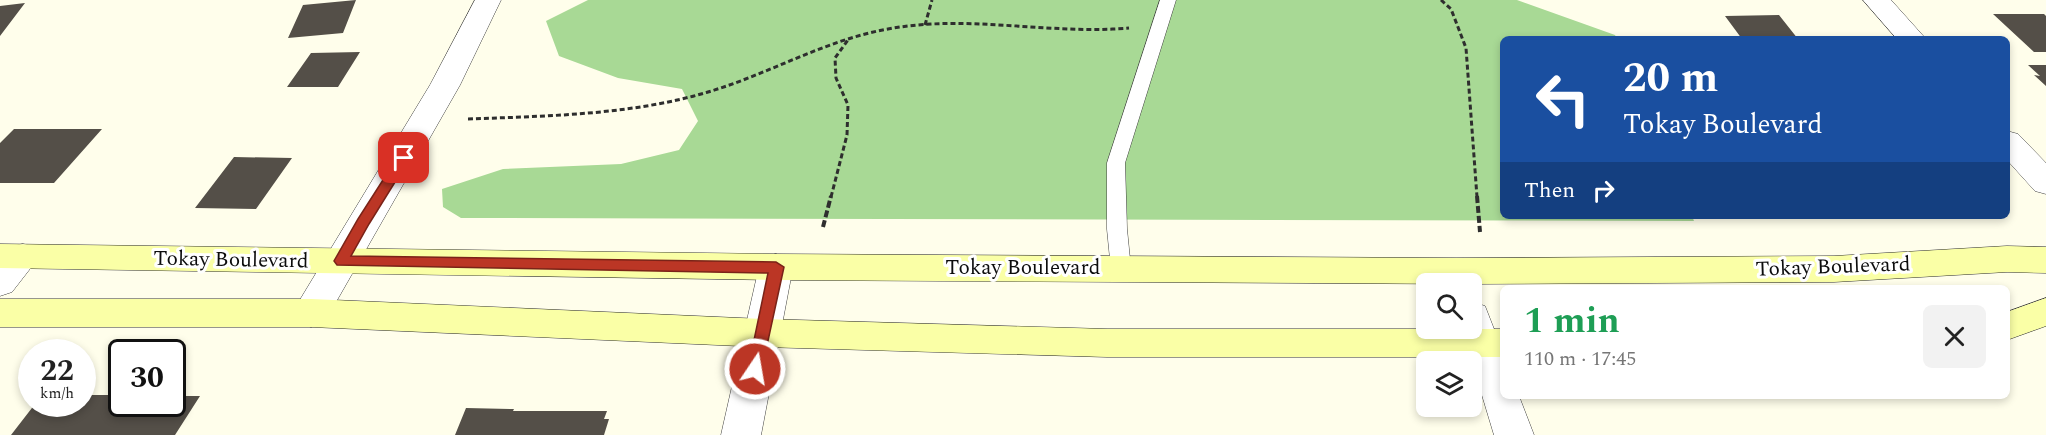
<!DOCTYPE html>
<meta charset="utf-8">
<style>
body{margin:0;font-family:Spectral,serif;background:#f2f2f2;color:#222;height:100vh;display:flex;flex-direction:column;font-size:22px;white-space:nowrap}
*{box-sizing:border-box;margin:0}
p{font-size:20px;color:#767676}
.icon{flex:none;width:33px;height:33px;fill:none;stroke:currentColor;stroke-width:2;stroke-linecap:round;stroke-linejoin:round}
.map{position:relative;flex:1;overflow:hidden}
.panel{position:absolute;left:1500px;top:285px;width:510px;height:114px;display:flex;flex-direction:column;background:#fff;border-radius:9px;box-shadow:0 3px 9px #0003}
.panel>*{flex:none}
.guide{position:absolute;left:1500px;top:36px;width:510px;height:183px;border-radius:9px;box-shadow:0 3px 9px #0003;background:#1a4fa0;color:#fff;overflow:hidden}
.tools{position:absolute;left:1416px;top:273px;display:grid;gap:12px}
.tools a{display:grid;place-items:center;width:66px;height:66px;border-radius:9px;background:#fff;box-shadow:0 3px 9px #0003;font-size:30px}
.speed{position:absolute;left:18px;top:339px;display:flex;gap:12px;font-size:30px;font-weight:700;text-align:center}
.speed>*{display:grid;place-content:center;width:78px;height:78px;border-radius:50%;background:#fff;box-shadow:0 3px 9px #0003;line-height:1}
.speed small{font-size:15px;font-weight:400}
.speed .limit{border:3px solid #111;border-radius:9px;background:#fff;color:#111}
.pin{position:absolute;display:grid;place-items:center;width:51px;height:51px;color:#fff;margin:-26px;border-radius:12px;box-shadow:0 3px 9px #0006}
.me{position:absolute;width:66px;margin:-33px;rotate:12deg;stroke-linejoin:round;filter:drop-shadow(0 0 4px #0008)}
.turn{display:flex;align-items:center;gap:21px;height:126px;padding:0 24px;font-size:27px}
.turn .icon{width:78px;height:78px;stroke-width:2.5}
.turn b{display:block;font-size:42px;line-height:51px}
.then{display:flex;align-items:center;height:57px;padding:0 24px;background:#0003;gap:12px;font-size:22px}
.round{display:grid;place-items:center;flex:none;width:63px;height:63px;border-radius:9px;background:#f2f2f2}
.overview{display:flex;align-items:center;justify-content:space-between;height:102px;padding:0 24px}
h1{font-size:36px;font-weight:700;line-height:45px;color:#1e9e55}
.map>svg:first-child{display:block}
.forest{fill:#a8d995}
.building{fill:#544f48}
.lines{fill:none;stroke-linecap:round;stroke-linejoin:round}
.lane-casing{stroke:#3f3f3f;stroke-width:1}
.street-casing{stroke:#3f3f3f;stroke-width:1}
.secondary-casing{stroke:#2e2e2e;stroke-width:1}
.path-far1{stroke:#2e2e2e;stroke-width:3;stroke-dasharray:5 3;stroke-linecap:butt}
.path{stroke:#2e2e2e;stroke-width:4;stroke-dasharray:7 3;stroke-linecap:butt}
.lane{fill:#fff;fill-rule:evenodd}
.street{fill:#fff;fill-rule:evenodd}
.secondary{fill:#faffa6;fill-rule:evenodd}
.route{fill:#bb3625;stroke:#7a2318;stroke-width:1.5}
.labels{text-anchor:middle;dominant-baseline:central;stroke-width:6;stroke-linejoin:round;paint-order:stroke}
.street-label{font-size:21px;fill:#0c0c0c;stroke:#fff}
</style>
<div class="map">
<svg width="2046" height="435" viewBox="0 0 2046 435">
<rect width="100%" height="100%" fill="#fffeeb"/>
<path class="forest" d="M 588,0 L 1517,0 L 1615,35 L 1617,39 L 1503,39 L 1503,216 L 1692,216 L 1694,221 L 461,218 L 443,207 L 442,189 L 503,169 L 621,164 L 679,150 L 698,121 L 682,89 L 618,78 L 559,56 L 546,21 Z"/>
<path class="building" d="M 356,0 L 343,33 L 288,38 L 303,5 Z
M 25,3 L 0,36 L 0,6 Z
M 1993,14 L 2044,14 L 2046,16 L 2046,52 L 2034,52 Z
M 1779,15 L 1798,39 L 1742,39 L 1725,16 Z
M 360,52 L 338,87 L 287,87 L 311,53 Z
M 2028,65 L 2046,65 L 2046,86 L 2034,75 L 2040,76 Z
M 14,129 L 102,129 L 54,183 L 0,183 L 0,143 Z
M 234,157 L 292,158 L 256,209 L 195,208 Z
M 82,395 L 122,395 L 122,404 L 172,404 L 172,396 L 200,396 L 175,435 L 11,435 L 35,404 L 82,404 Z
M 466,408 L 514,409 L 513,411 L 607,411 L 604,419 L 609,419 L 604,435 L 455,435 Z"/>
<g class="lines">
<defs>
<path id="lane" d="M 1160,0 L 1176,0 L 1125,163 L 1127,229 L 1131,269 L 1128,274 L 1121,277 L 1114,274 L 1111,269 L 1107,229 L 1107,163 Z"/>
<path id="street" d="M 475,0 L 501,0 L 460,85 L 324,323 L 311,327 L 298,323 L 293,313 L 298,303 L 430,85 Z
M 1863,0 L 1891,0 L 1926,39 L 1897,39 Z
M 2007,131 L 2018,134 L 2046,163 L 2046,194 L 2035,191 L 2007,160 Z
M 23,244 L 35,247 L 40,256 L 12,292 L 0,296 L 0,260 L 11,247 Z
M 776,254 L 788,258 L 793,267 L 761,435 L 721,435 L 759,267 L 764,258 Z
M 1472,302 L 1485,306 L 1503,352 L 1503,396 L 1519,396 L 1534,435 L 1494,435 L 1472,362 L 1469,362 L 1458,328 L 1472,328 Z"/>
<path id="secondary" d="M 0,244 L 776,254 L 1456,258 L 1834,256 L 2007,246 L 2046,247 L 2046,273 L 2007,272 L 1834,282 L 1472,284 L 776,280 L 0,268 Z
M 2046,298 L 2046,326 L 2007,340 L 2007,312 Z
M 0,299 L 311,299 L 763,319 L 1107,329 L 1503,329 L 1503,357 L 1107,357 L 763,347 L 311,327 L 0,327 Z"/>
</defs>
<use href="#lane" class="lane-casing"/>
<use href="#street" class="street-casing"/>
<use href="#secondary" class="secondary-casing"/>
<path class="path-far1" d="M 1441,0 L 1451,9 L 1466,48 L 1477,197
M 925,25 L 932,0
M 468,119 C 548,116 631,115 708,92 C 769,74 825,40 888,29 C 968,14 1049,35 1129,28
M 831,197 L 847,135 L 848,105 L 836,78 L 835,58 L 848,40"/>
<path class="path" d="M 1477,196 L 1480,232
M 823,227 L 831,196"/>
<use href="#lane" class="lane"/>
<use href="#street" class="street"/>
<use href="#secondary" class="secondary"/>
</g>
<path class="route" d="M 404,154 L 410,158 L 369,224 L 351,256 L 776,262 L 784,267 L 761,373 L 755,375 L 750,373 L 748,369 L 768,273 L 337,265 L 334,261 L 358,219 L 399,155 Z"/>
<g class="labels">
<g class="street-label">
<text transform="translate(231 260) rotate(1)">Tokay Boulevard</text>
<text transform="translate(1833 267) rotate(-2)">Tokay Boulevard</text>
<text x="1023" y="268">Tokay Boulevard</text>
</g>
</g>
</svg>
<div class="tools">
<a><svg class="icon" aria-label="search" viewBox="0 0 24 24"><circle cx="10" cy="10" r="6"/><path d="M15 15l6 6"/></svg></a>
<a><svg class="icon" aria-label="layers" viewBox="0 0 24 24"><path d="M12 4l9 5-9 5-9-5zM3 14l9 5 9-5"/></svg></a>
</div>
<div class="speed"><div>22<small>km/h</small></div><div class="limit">30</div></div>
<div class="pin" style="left:404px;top:158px;background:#d93025"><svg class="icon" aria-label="arrive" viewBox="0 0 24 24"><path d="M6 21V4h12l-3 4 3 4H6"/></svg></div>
<svg class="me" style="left:755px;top:369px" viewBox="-20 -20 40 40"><circle r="17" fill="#bb3625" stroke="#fff" stroke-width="3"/><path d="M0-11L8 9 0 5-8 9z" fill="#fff"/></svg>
<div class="guide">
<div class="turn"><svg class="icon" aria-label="left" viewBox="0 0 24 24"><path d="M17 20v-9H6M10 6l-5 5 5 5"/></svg><div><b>20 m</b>Tokay Boulevard</div></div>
<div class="then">Then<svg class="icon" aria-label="right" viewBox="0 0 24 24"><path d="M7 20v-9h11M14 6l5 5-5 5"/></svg></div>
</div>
<section class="panel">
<div class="overview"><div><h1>1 min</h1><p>110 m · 17:45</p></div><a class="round"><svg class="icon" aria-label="close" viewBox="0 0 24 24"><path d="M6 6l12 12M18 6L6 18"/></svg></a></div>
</section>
</div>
